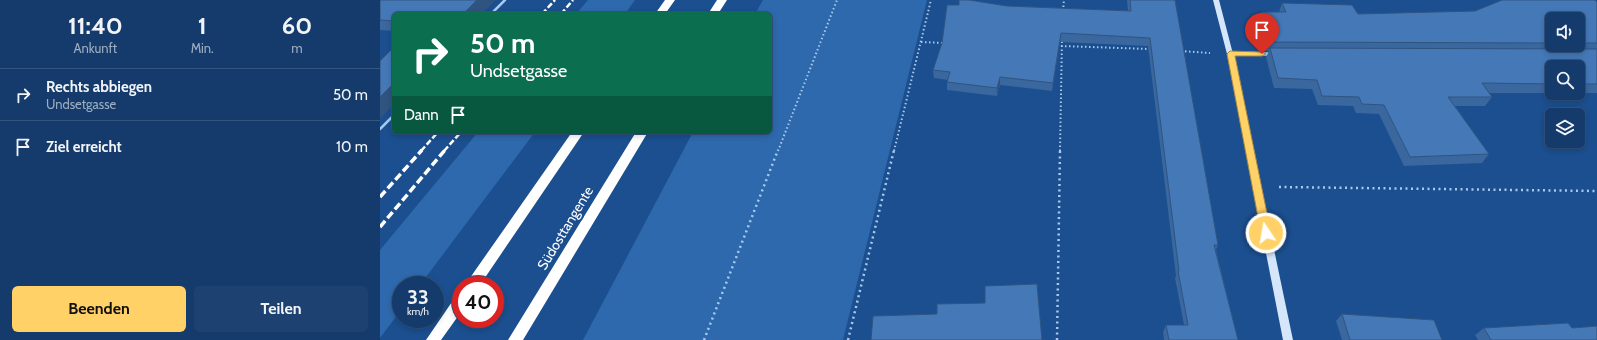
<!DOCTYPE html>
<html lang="de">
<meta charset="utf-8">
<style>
body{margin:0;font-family:Cabin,sans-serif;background:#1d4271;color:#f1f3f6;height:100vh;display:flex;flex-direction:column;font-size:15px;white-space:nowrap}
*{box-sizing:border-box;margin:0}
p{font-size:13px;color:#9dadc1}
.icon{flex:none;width:22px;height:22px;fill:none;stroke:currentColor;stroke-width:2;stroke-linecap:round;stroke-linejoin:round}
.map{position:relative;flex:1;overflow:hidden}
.sheet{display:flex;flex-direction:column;background:#143b6b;width:380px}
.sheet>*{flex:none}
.banner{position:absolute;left:12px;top:12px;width:380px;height:122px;border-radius:6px;box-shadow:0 2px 6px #0003,0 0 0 1px #33557e;background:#0b6e4f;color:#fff;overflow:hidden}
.fabs{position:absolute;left:1165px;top:12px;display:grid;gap:8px}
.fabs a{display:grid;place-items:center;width:40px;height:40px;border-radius:6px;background:#143b6b;box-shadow:0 2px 6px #0003,0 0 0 1px #33557e;font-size:20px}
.speed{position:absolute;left:12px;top:276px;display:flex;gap:8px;font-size:20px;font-weight:700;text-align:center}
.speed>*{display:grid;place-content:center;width:52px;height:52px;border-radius:50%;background:#143b6b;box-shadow:0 2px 6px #0003,0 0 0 1px #33557e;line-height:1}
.speed small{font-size:10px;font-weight:400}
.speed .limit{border:6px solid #d22;background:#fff;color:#111}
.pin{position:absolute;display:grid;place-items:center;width:34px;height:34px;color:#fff;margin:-41px -17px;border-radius:50% 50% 50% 0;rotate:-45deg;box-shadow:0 0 4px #0007}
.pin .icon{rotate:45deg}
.me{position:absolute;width:44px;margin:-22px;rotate:348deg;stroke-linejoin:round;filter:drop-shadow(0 0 3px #0008)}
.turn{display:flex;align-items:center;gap:14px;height:84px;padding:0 12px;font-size:18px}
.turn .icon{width:52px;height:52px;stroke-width:2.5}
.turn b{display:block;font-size:28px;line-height:34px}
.then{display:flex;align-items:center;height:38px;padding:0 12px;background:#0003;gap:8px;font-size:15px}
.eta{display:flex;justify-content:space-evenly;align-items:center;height:68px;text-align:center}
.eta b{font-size:24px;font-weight:800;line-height:28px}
.action{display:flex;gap:8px;margin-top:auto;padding:8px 12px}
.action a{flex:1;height:46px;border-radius:6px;background:#ffd166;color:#111;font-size:16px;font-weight:800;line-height:46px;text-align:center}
.action a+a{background:#1d4271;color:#f1f3f6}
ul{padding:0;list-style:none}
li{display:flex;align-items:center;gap:12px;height:52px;padding:0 12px;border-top:1px solid #33557e}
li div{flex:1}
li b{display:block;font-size:15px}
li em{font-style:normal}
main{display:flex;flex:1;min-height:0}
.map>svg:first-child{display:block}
.green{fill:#2e69ad}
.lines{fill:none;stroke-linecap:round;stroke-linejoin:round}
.path-far1{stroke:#a9c9ee;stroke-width:2;stroke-dasharray:1.5 2.5;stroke-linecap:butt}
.path{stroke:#a9c9ee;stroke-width:2.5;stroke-dasharray:2 3.5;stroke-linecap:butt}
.lane{stroke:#a9c9ee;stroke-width:2.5}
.street{stroke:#a9c9ee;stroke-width:3.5}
.secondary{fill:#d6e6fa;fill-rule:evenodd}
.highway{fill:#fff;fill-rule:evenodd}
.rail-far1{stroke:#fff;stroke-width:2.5;stroke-dasharray:6 2.5;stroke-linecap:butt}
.rail{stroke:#fff;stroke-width:3.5;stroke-dasharray:8 3.5;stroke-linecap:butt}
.wall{fill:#3a679d;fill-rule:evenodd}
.shaded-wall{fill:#305480}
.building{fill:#4478b7;stroke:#305480}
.route{fill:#ffd166;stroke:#a68842}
.labels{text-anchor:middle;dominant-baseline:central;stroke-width:4;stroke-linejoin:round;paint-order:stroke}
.street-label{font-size:14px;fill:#fff;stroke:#1b4f8f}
</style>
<main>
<section class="sheet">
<div class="eta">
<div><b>11:40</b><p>Ankunft</p></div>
<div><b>1</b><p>Min.</p></div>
<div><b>60</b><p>m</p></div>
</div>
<ul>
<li><svg class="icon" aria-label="right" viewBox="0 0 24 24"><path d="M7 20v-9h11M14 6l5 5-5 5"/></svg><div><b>Rechts abbiegen</b><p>Undsetgasse</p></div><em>50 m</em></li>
<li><svg class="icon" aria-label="arrive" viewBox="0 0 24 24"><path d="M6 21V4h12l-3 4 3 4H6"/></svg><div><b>Ziel erreicht</b></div><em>10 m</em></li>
</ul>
<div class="action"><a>Beenden</a><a>Teilen</a></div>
</section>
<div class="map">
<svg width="1217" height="340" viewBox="0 0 1217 340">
<rect width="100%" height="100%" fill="#1b4f8f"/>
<path class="green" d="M 208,0 L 255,0 L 245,14 L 196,14 Z
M 383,0 L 547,0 L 463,340 L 203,340 L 313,132 L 390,132 L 390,14 L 375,14 Z
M 98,132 L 155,132 L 40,285 L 21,285 L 21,310 L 0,338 L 0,250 Z"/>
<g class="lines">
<path class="path-far1" d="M 683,11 L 684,0
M 541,42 L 564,43
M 681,46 L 769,49
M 801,51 L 830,53
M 398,151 L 457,0
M 514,151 L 551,0
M 680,151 L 682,38"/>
<path class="path" d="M 899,187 L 1217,191
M 324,340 L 398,150
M 468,340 L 514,150
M 677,340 L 680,150"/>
<path class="lane" d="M 111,14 L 125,0
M 0,129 L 14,115"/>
<path class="street" d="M 850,54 L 892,54"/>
<path class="secondary" d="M 833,0 L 839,0 L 853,54 L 913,340 L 903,340 L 847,54 Z"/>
<path class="highway" d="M 285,0 L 295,0 L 285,14 L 275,14 Z
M 337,0 L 347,0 L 338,14 L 328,14 Z
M 192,132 L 204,132 L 100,285 L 85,285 Z
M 256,132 L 268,132 L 143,340 L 128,340 Z
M 81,294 L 81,312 L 61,340 L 46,340 L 76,296 Z"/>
<path class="rail-far1" d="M 162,14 L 175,0
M 181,14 L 193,0
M 41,151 L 58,132
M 64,151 L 81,132"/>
<path class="rail" d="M 0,197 L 42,150
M 0,227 L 65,150"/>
</g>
<path class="wall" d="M 0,0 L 115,0 L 101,14 L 14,14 L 14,31 L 0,30 Z
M 747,0 L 795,0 L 838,245 L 836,250 L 858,340 L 784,340 L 783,332 L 786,325 L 804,325 L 795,278 L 796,276 L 768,46 L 680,42 L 672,91 L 620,85 L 617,96 L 567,90 L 567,82 L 568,80 L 554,78 L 553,70 L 748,11 Z
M 1217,2 L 1217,93 L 1109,93 L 1112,97 L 1105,106 L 1075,106 L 1109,154 L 1102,163 L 1024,166 L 999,114 L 976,113 L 973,106 L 938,105 L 932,89 L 894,88 L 886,57 L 889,51 L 885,51 L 878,21 L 881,12 L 899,12 L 902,3 L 978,14 L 1095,11 ZM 1172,19 L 1198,19 L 1198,45 L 1172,45 ZM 1172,67 L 1198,67 L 1198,93 L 1172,93 Z
M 962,314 L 1062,340 L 962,340 L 956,321 Z
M 1104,328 L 1192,328 L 1217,340 L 1098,340 L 1095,335 Z"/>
<path class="shaded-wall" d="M 97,0 L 115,0 L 101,14 L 83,14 Z
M 681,33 L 680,42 L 672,91 L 673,83 Z
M 620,77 L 620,85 L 617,96 L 617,88 Z
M 14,83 L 14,104 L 0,119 L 0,97 Z"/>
<path class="building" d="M 0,0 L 97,0 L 83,14 L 14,14 L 14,21 L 0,20 Z
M 579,0 L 589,0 L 627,6 L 751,11 L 750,0 L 795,0 L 838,245 L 834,245 L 858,340 L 789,340 L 786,325 L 808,325 L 798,271 L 799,271 L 770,38 L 681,33 L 673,83 L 620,77 L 617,88 L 567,82 L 570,72 L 553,70 L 562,43 L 567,5 L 579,5 Z
M 1122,0 L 1215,0 L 1217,2 L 1217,43 L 1198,43 L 1198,19 L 1172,19 L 1172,43 L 888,42 L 881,12 L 906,12 L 902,3 L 972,5 L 978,14 L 1095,11 Z
M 14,47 L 14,83 L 0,97 L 0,61 Z
M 890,48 L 1217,49 L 1217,84 L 1198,84 L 1198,67 L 1172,67 L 1172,84 L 1102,83 L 1112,97 L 1068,97 L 1109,154 L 1030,157 L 1004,105 L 982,104 L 979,97 L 942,96 L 937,80 L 898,78 Z
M 657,284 L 662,340 L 491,340 L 493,316 L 557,314 L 557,304 L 605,303 L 605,286 Z
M 962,314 L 1054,320 L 1062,340 L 970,340 Z
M 1188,323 L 1192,328 L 1217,326 L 1217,340 L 1111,340 L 1104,328 Z"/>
<path class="route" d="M 850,51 L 882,52 L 886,54 L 882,56 L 855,56 L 891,233 L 889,236 L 883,236 L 881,233 L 847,54 Z"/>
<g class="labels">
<g class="street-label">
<text transform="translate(185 228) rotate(-59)">Südosttangente</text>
</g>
</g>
</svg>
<div class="fabs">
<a><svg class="icon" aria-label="sound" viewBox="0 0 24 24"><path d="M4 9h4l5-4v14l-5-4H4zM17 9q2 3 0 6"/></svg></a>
<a><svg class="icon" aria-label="search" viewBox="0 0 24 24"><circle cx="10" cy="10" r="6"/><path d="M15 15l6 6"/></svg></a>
<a><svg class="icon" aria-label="layers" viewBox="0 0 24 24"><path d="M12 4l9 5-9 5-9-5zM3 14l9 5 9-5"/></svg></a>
</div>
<div class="speed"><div>33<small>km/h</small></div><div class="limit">40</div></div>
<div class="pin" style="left:882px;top:54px;background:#d93025"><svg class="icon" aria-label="arrive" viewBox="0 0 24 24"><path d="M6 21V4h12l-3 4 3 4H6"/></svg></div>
<svg class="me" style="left:886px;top:233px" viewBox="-20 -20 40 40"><circle r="17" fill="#ffd166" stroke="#fff" stroke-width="3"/><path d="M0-11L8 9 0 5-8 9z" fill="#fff"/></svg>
<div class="banner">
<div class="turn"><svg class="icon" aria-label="right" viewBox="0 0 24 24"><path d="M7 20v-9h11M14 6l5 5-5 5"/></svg><div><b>50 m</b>Undsetgasse</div></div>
<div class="then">Dann<svg class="icon" aria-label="arrive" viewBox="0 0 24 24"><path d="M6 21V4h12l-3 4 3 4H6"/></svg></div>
</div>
</div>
</main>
